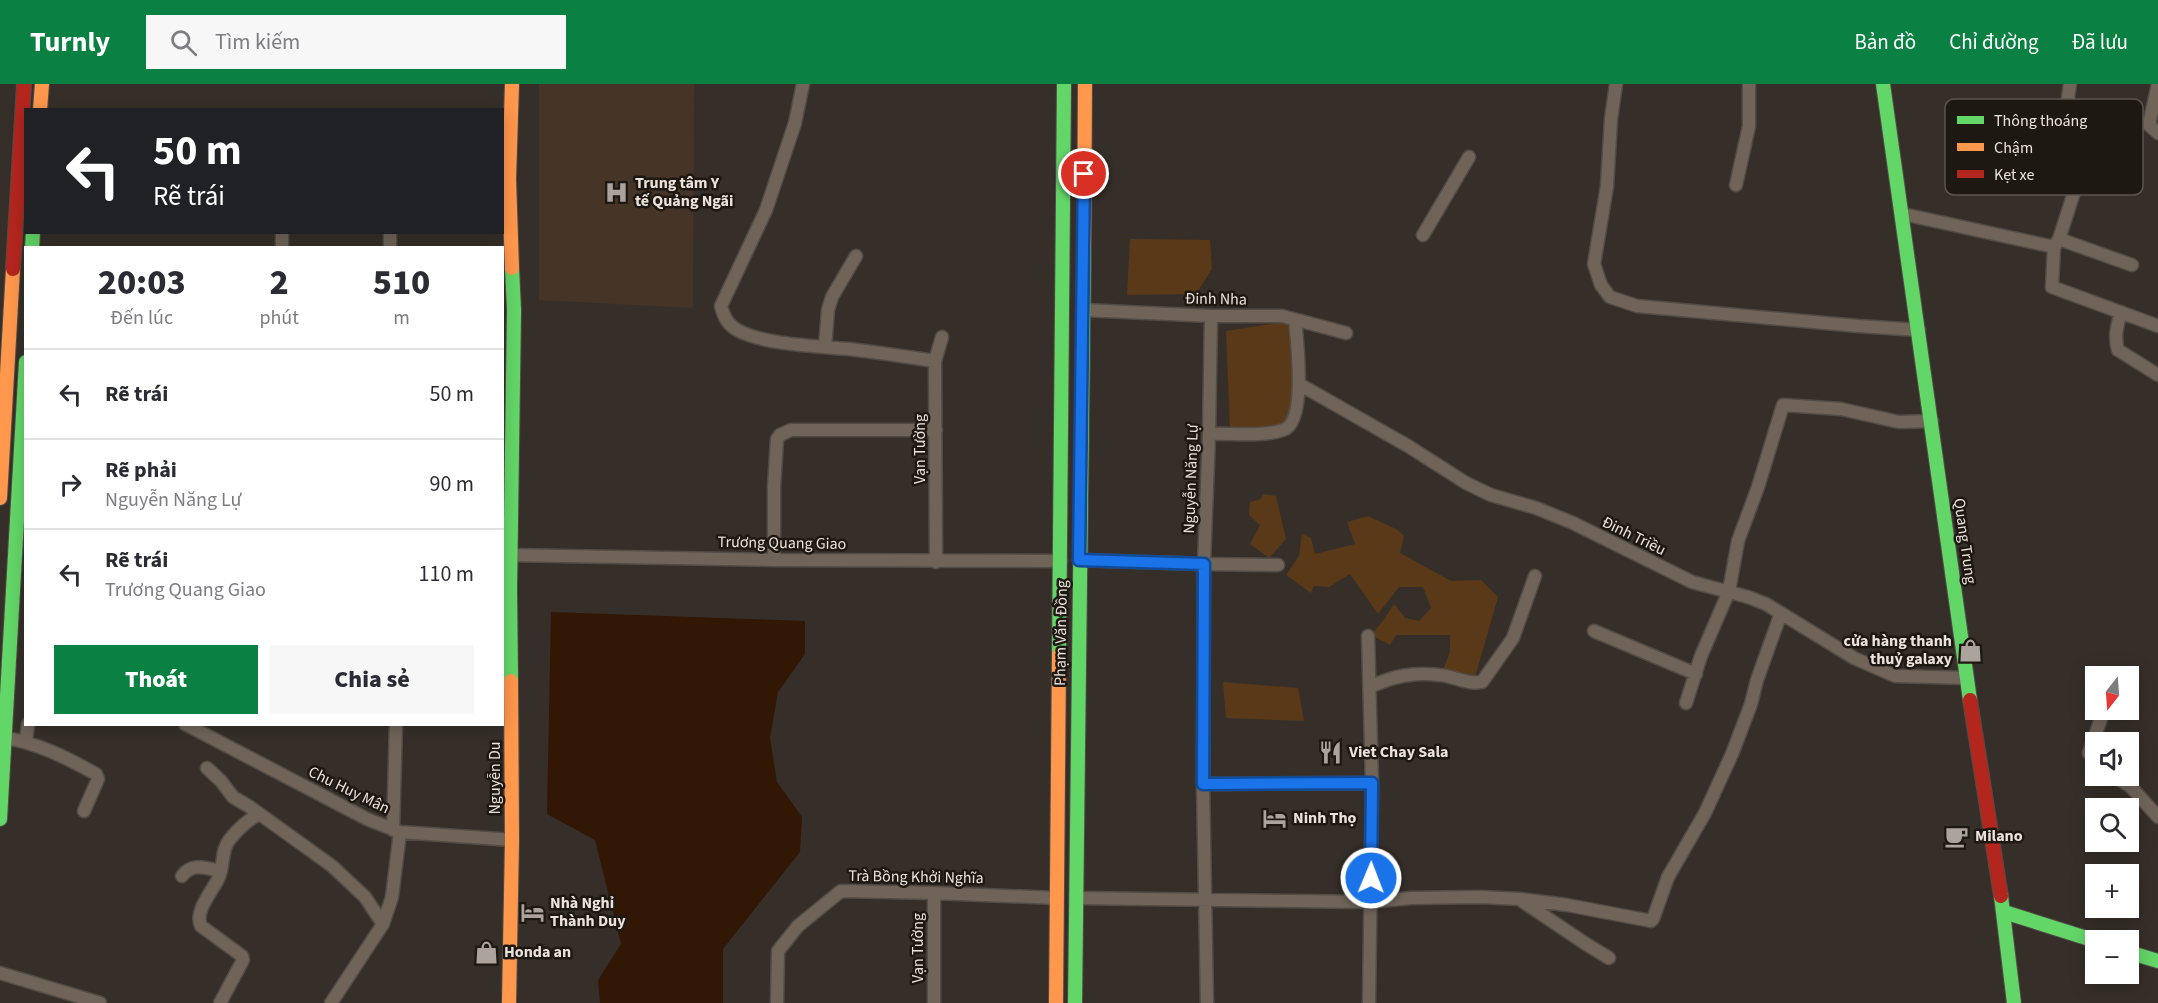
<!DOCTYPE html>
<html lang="vi">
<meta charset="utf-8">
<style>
body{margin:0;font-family:"Source Sans 3",sans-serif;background:#f7f7f7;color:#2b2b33;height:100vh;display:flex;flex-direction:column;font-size:22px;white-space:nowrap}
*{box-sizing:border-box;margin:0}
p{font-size:20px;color:#7c7c81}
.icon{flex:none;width:33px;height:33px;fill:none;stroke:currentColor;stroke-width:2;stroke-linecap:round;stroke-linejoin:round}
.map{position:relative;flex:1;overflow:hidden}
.details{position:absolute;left:24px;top:162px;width:480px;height:480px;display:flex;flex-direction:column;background:#fff;border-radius:0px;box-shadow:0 3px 15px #0003}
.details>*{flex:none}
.top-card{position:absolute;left:24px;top:24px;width:480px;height:126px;border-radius:0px;box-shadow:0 3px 15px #0003;background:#202124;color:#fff;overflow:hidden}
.needle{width:39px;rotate:197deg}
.fabs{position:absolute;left:2085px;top:582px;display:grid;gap:12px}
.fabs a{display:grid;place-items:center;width:54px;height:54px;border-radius:0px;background:#fff;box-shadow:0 3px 15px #0003;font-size:30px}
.pin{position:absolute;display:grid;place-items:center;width:51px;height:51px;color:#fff;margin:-26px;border:3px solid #fff;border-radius:50%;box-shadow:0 2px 6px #0007}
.me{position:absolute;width:66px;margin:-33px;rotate:1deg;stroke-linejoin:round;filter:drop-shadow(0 0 4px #0008)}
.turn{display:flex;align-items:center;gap:21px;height:126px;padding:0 30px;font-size:27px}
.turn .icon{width:78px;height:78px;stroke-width:2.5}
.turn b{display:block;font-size:42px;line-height:51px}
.eta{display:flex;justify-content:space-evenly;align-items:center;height:102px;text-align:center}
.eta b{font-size:36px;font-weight:800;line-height:42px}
.cta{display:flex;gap:12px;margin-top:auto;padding:12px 30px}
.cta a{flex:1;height:69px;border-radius:0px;background:#0b8043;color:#fff;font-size:24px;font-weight:800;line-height:69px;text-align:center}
.cta a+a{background:#f7f7f7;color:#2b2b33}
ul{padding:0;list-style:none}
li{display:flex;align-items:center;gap:18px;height:90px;padding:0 30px;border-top:2px solid #e1e1e2}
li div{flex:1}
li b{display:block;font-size:22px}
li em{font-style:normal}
header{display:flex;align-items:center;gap:36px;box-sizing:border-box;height:84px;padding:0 30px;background:#0b8043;color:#fff}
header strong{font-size:28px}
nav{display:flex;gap:33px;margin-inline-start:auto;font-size:21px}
.search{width:420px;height:54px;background:#f7f7f7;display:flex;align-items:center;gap:15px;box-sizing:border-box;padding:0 21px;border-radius:0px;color:#7c7c81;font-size:22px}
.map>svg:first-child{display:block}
.built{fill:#463526}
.green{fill:#5a3918}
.water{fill:#311704}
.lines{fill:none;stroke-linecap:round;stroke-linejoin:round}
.street-casing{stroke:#524c46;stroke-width:15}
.fast-casing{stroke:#524c46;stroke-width:16}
.slow-casing{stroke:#524c46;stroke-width:16}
.jam-casing{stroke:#524c46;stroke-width:16}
.street{stroke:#706459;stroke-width:12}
.fast{stroke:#63d668;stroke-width:14}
.slow{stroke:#ff974d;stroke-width:14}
.jam{stroke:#b3261e;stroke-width:14}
.route-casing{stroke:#114b97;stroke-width:15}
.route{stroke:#1a73e8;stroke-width:10}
.labels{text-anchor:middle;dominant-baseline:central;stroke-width:5;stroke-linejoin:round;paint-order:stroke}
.poi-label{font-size:16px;font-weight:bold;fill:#ebe2db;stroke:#1e1813;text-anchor:start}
.street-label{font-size:16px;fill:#ebe2db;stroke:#1e1813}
.key{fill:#1e1813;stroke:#5c554f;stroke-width:1.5}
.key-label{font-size:16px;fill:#ebe2db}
</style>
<header>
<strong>Turnly</strong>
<div class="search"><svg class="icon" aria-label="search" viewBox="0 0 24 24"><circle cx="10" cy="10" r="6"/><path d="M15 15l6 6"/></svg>Tìm kiếm</div>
<nav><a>Bản đồ</a><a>Chỉ đường</a><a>Đã lưu</a></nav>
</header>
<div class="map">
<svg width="2158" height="919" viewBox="0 0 2158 919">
<rect width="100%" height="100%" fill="#362f29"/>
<path class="built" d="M 539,0 L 694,0 L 693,224 L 539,216 Z"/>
<path class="green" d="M 1130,155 L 1210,156 L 1212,185 L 1196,210 L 1127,211 Z
M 1296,236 L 1295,342 L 1230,344 L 1226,247 Z
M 1263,410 L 1276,412 L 1286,455 L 1269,474 L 1250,460 L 1260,441 L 1249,431 L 1250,418 L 1261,415 Z
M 1368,432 L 1396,445 L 1404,452 L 1400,469 L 1451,497 L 1481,496 L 1498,513 L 1475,593 L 1443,586 L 1450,568 L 1450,551 L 1396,551 L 1390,561 L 1371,551 L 1383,537 L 1394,520 L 1405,534 L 1419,537 L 1431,524 L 1423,503 L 1399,503 L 1378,530 L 1350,490 L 1329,503 L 1314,502 L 1311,509 L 1286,491 L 1299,472 L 1302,450 L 1311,454 L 1315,470 L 1355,460 L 1347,438 Z
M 1223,598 L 1298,604 L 1304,637 L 1226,634 Z"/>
<path class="water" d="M 551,528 L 805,537 L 805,570 L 778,608 L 770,654 L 777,698 L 802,733 L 800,768 L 723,865 L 723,919 L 600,919 L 598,896 L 621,860 L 595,756 L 547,730 Z"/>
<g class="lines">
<defs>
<path id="street" d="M 803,0 L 795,39 L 766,126 L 721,222 C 724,234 728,241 739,247 C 767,261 816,262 848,265 C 877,268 906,273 935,277
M 1616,0 L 1611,35 L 1607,102 L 1594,180 L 1601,201 L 1610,213 L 1637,222 L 1858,242 L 1919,246
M 2158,0 L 2149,41 L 2158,49
M 1973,49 L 2045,74 L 2077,92 L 2077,99 L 2059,155 L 2054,163 L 2052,203 L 2158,242
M 2058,81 L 2070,0
M 1736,101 L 1749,42 L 1749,0
M 1903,130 L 2054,163
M 1423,151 L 1469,73
M 2059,155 L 2132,181
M 282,164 L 282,148
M 390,164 L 390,148
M 1084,226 L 1211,232 L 1282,232 L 1346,249
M 2121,228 C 2117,242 2114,253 2118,266 L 2158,291
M 825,263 L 828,226 L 832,213 L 856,172
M 1299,300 L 1408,362 L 1466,399 L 1491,411 L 1536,424 L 1573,439 L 1692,498 L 1748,513 L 1766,520 L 1854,574 L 1895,592 L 1967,594
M 1209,350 C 1231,349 1263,353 1283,346 C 1307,339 1297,256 1295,236
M 504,471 L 774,476 L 1061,477
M 774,476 L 774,403 L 777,355 L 780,351 L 791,346 L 936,346
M 1079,476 L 1204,480 L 1278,481
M 936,478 L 935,277 L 942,253
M 1594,547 L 1696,590
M 1368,552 L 1372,699 L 1369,919
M 1370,603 C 1393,592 1413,588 1439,591 C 1454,592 1468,601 1482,598 L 1513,554 L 1535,492
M 1686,619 L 1701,572 L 1729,507 L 1738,457 L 1758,403 L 1783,321 L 1841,325 L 1899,338 L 1932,337
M 185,640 L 367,735 L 400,748 L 512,756
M 6,654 C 38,659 67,674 96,690 L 98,695 L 84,727
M 26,657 L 28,640
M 2096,678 L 2089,669 L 2104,626
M 207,684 L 221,697 L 233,713 L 250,723 L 332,782 L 365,813 L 383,840
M 2114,692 L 2131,703 L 2158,733
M 1203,700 L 1372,699
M 393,746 L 396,640
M 182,792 C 192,778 206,784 221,787
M 1076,814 L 1370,818 L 1411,814 L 1480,813 L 1520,815 L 1567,821 L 1651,837 L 1653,835 L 1668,793 L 1705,729 L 1732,670 L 1751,620 L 1757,596 L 1781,529
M 1522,817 L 1586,860 L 1609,874
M 0,889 L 100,919
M 220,919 L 243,876 L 242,872 L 201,842 C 194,827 212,808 218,795 C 225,782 220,767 230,755 C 238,745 248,736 259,730
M 331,919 L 383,840 L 392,813 L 400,748
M 777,919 L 778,867 L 798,842 L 841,807 L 934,809 L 1057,814
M 934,919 L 934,809
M 1207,919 L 1203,700 L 1204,480 L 1209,350 L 1211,232"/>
<path id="fast" d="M 1883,0 L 1970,616
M 32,164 L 33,148
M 1059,571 L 1064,0
M 511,597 L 510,505 L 514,226 L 512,184
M 0,735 L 26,278
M 2001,812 L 2014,919
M 2004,828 L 2096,857
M 2128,868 L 2158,877
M 1075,919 L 1084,161"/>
<path id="slow" d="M 512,0 L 509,95 L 512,184
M 40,26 L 42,0
M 1084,161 L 1085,0
M 0,414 L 13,185
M 509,919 L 512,756 L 511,597
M 1056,919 L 1059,571"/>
<path id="jam" d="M 13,185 L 24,0
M 1970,616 L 2001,812"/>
</defs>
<use href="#street" class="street-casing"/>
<use href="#fast" class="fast-casing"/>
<use href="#slow" class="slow-casing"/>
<use href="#jam" class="jam-casing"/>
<use href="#street" class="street"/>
<use href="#fast" class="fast"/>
<use href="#slow" class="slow"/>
<use href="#jam" class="jam"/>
</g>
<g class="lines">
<defs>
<path id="route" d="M 1084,90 L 1079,476 L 1204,480 L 1203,700 L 1372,699 L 1371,794"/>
</defs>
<use href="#route" class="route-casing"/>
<use href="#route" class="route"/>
</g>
<defs>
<symbol id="hospital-bare" viewBox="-9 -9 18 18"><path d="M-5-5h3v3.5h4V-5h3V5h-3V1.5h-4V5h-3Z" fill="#aca39d" stroke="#1e1813" stroke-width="2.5" paint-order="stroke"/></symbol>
<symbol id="shop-bare" viewBox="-9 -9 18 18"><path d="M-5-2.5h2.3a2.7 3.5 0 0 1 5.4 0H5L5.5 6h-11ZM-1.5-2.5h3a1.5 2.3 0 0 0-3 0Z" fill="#aca39d" stroke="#1e1813" stroke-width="2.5" paint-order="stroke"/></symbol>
<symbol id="restaurant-bare" viewBox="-9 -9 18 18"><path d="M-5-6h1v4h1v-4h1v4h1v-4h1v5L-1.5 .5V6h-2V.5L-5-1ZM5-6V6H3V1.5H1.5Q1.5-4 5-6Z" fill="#aca39d" stroke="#1e1813" stroke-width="2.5" paint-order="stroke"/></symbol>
<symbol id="hotel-bare" viewBox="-9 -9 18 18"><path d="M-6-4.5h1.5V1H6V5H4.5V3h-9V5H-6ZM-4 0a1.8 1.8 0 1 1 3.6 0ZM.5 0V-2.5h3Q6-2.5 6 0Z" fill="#aca39d" stroke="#1e1813" stroke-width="2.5" paint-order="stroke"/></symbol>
<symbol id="cafe-bare" viewBox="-9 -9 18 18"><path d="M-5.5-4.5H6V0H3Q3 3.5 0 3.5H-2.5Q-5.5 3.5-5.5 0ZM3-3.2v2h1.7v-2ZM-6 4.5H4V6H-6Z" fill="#aca39d" stroke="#1e1813" stroke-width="2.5" paint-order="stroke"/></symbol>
</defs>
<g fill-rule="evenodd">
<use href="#hospital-bare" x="600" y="92" width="33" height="33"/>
<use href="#shop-bare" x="1954" y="550" width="33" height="33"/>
<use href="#restaurant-bare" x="1314" y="652" width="33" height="33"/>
<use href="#hotel-bare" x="1258" y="718" width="33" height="33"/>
<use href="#cafe-bare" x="1940" y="736" width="33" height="33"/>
<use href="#hotel-bare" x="516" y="812" width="33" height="33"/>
<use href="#shop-bare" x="470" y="852" width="33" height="33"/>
</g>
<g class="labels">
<g class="poi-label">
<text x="635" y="99">Trung tâm Y<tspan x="635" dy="18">tế Quảng Ngãi</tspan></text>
<text x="1952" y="557" text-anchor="end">cửa hàng thanh<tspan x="1952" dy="18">thuỷ galaxy</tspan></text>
<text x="1349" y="668">Viet Chay Sala</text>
<text x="1293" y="734">Ninh Thọ</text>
<text x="1975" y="752">Milano</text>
<text x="550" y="819">Nhà Nghỉ<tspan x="550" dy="18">Thành Duy</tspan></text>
<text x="504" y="868">Honda an</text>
</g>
<g class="street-label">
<text transform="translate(1216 215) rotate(1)">Đinh Nha</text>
<text transform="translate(920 365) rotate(-90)">Vạn Tường</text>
<text transform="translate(1191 395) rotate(-88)">Nguyễn Năng Lự</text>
<text transform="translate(1634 452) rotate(26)">Đinh Triều</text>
<text transform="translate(1965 457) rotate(82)">Quang Trung</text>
<text transform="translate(782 459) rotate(1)">Trương Quang Giao</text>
<text transform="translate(1061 549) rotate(-89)">Phạm Văn Đồng</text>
<text transform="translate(495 694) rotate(-90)">Nguyễn Du</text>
<text transform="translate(349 706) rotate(26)">Chu Huy Mân</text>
<text transform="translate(916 793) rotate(1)">Trà Bồng Khởi Nghĩa</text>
<text transform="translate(918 864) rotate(-90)">Vạn Tường</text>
</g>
</g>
<rect x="1945" y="15" width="198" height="96" rx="9" class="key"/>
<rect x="1957" y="32" width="27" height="8" fill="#63d668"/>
<rect x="1957" y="59" width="27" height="8" fill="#ff974d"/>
<rect x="1957" y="86" width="27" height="8" fill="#b3261e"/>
<g class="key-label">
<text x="1994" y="42">Thông thoáng</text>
<text x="1994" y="69">Chậm</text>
<text x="1994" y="96">Kẹt xe</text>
</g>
</svg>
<div class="fabs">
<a><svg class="needle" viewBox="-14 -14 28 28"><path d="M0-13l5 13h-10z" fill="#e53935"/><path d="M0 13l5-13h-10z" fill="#7c7c81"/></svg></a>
<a><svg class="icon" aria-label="sound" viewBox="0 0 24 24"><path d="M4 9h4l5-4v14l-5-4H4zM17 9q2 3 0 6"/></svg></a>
<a><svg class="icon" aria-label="search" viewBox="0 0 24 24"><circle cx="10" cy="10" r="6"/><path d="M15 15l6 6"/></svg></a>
<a>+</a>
<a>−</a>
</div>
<div class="pin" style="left:1084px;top:90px;background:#d93025"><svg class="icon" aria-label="arrive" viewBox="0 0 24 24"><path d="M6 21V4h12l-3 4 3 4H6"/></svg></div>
<svg class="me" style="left:1371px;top:794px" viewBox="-20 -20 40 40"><circle r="17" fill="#1a73e8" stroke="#fff" stroke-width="3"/><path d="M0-11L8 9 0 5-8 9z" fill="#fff"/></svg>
<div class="top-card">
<div class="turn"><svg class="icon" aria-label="left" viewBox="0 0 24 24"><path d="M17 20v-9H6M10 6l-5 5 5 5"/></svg><div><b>50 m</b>Rẽ trái</div></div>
</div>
<section class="details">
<div class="eta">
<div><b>20:03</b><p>Đến lúc</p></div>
<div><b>2</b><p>phút</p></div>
<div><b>510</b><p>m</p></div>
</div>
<ul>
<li><svg class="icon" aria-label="left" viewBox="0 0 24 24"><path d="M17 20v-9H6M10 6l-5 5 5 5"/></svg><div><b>Rẽ trái</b></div><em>50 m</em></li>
<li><svg class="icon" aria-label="right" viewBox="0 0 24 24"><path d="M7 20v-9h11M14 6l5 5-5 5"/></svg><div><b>Rẽ phải</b><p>Nguyễn Năng Lự</p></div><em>90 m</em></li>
<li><svg class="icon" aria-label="left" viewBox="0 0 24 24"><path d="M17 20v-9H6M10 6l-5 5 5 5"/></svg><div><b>Rẽ trái</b><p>Trương Quang Giao</p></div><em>110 m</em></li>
</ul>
<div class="cta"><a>Thoát</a><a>Chia sẻ</a></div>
</section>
</div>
